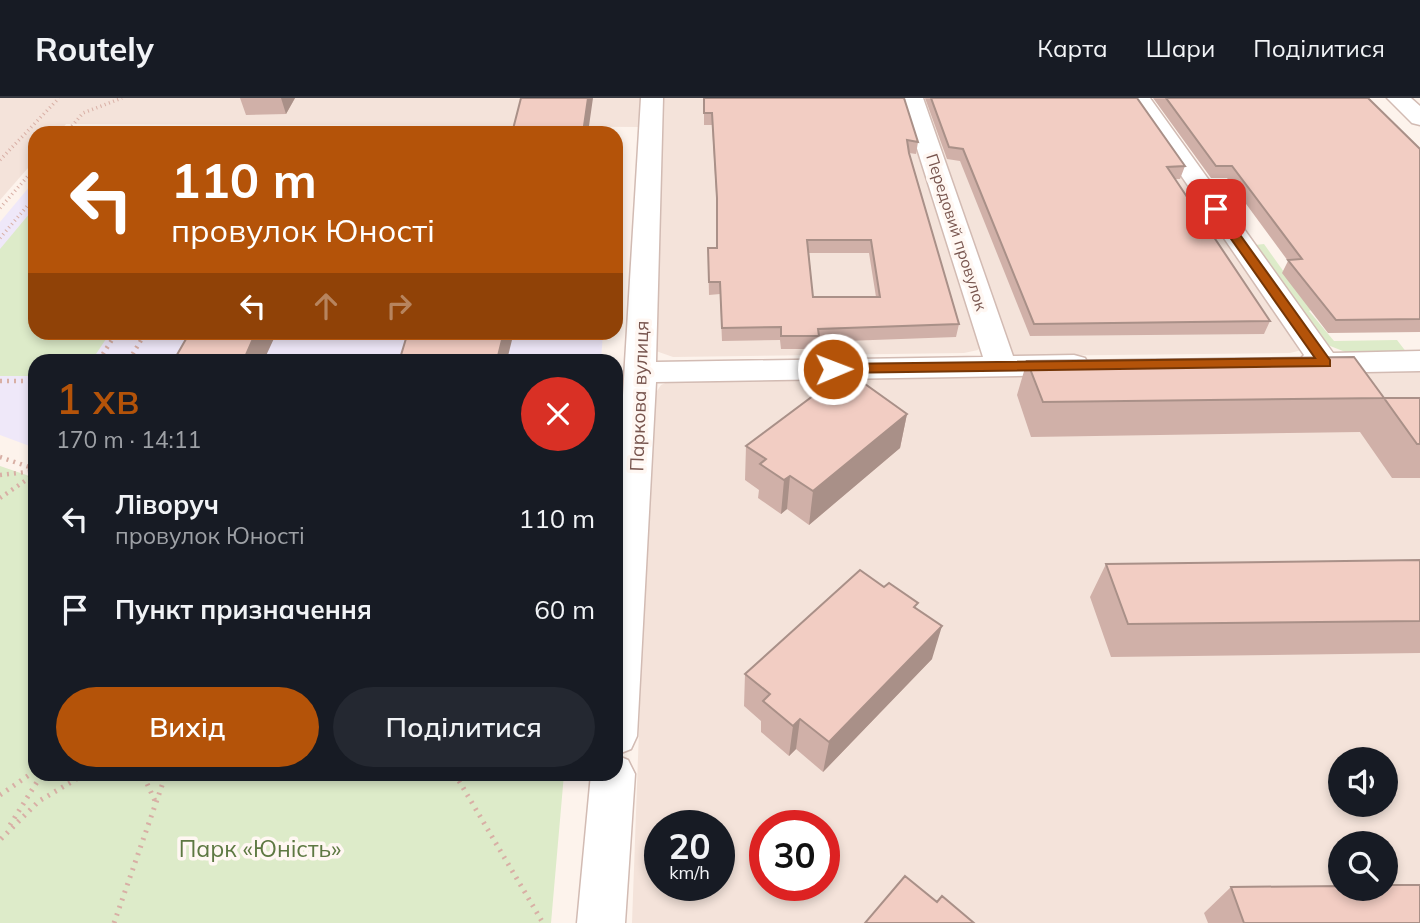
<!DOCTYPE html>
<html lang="uk">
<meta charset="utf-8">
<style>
body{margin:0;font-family:Mulish,sans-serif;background:#242831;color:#f1f3f6;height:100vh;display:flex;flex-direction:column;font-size:26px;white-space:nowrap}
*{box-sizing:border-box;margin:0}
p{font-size:23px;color:#9ea1a6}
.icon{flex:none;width:38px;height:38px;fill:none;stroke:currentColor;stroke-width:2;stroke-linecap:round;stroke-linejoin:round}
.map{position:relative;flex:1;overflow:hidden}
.drawer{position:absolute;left:28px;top:256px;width:595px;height:427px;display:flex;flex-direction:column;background:#171b24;border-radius:21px;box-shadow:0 4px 10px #0003}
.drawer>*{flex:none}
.guide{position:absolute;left:28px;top:28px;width:595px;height:214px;border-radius:21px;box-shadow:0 4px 10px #0003;background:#b45309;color:#fff;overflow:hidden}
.fabs{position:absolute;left:1328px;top:649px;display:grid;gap:14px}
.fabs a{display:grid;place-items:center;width:70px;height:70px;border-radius:50%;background:#171b24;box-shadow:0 4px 10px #0003;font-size:35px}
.speed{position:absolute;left:644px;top:712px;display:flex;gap:14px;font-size:35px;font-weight:700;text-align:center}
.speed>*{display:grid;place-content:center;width:91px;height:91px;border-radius:50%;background:#171b24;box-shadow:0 4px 10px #0003;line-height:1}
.speed small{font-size:18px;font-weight:400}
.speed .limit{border:10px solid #d22;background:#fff;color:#111}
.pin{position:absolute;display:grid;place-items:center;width:60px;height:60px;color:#fff;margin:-30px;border-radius:14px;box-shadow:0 4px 10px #0006}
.me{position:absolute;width:77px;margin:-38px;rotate:89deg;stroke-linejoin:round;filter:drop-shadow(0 0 5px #0008)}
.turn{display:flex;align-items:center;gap:24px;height:147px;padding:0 28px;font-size:32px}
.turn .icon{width:91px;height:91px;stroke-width:2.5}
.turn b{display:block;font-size:49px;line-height:60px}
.lanes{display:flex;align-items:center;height:66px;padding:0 28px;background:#0003;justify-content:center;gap:35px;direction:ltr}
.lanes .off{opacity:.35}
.round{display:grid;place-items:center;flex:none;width:74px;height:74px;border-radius:37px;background:#242831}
.headline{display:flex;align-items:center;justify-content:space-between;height:119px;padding:0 28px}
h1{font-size:42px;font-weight:600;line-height:52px;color:#b45309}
.button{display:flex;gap:14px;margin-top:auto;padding:14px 28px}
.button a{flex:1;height:80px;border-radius:42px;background:#b45309;color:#fff;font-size:28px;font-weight:600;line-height:80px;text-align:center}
.button a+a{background:#242831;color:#f1f3f6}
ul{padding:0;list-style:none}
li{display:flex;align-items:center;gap:21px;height:91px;padding:0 28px}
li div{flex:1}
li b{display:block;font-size:26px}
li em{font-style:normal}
header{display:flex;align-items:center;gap:42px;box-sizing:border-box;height:98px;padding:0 35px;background:#171b24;border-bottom:2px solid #363941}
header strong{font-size:33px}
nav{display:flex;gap:38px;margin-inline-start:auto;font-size:24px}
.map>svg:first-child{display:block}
.residential{fill:#f4e3da;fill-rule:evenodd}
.education{fill:#efe8f9}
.green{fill:#ddebc9}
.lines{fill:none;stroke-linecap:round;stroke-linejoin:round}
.minor-casing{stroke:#d2bbb3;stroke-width:3}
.path-far2{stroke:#d8afa5;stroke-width:3.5;stroke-dasharray:1 3.5;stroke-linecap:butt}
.path-far1{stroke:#d8afa5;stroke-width:4.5;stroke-dasharray:2 5;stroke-linecap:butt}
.path{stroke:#d8afa5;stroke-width:5;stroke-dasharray:2 6;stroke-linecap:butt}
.minor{fill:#fff;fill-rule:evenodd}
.wall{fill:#d0b0a8;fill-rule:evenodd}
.shaded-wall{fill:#a99088}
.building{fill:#f2cdc3;stroke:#a99088;stroke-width:2;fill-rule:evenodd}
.route{fill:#b45309;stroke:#753606;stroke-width:2}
.labels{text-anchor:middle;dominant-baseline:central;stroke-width:7;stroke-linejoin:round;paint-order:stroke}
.far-street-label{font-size:16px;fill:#78554e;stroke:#fff7f2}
.street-label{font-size:19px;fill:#78554e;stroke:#fff7f2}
.near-park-label{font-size:23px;fill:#5d7842;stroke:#fff7f2}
</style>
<header>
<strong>Routely</strong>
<nav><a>Карта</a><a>Шари</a><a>Поділитися</a></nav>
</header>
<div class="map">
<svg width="1420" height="825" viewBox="0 0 1420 825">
<rect width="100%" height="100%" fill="#fdf3ec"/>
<path class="residential" d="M 0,0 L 641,0 L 640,29 L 66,26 L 59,35 L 35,35 L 35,62 L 0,102 Z
M 659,0 L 900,0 L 982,247 L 978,252 L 964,255 L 673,259 L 656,253 Z
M 920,0 L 1136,0 L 1302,252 L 1290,255 L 1007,258 Z
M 1420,272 L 1420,825 L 632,825 L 651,302 L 661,287 L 670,283 ZM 1340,662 L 1386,662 L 1386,707 L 1340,707 ZM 660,728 L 719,728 L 719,788 L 660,788 ZM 765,728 L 824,728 L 824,788 L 765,788 ZM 1340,746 L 1386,746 L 1386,791 L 1340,791 Z"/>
<path class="education" d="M 35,82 L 35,234 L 603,235 L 601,262 L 35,262 L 35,350 L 0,337 L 0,124 Z"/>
<path class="green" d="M 35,109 L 35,234 L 110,235 L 92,262 L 35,262 L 35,278 L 0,278 L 0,151 Z
M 1264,146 L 1311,212 L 1309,213 L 1334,243 L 1397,242 L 1407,255 L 1348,255 L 1320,244 L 1255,147 Z
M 0,368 L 35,380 L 35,676 L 564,676 L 551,825 L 0,825 Z"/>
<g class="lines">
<defs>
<path id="minor" d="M 641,0 L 663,0 L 656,264 L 983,259 L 901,0 L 923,0 L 1013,258 L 1074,257 L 1085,260 L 1089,267 L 1085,274 L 1074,277 L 656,284 L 637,638 L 631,651 L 616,657 L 616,413 Z
M 1128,0 L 1150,0 L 1333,255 L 1420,253 L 1420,273 L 1312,275 L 1301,272 L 1297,265 L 1304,257 Z
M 1387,0 L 1411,0 L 1420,8 L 1420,27 L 1412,25 Z
M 616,657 L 628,662 L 635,676 L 625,825 L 577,825 L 591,676 L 616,676 Z"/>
</defs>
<use href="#minor" class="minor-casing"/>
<path class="path-far2" d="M 66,35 L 83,15 L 122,0
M 262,35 L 266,29
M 0,62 L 59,0
M 0,110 L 35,70
M 0,140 L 35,99"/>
<path class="path-far1" d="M 99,262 L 117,234
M 129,262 L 146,234
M 0,283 L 35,283
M 0,359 L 35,371
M 0,377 L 35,373
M 0,400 L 35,376"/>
<path class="path" d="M 137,676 L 143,677 L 156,705
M 455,676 L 543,825
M 0,697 L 35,673
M 10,727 L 42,676
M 1,741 L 39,703 L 85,676
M 114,825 L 166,676"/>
<use href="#minor" class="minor"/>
</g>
<path class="wall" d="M 240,0 L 295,0 L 286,16 L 246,17 Z
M 704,0 L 918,44 L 916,56 L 909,55 L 959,226 L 956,239 L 818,244 L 817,251 L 781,251 L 780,242 L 722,243 L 720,196 L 709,197 L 708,150 L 717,150 L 717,112 L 712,27 L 704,27 ZM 809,155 L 869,155 L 876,199 L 813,199 Z
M 925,0 L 1137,0 L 1185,68 L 1180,81 L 1175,81 L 1270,223 L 1264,236 L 1030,238 L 960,63 L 947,61 Z
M 1153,0 L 1368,0 L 1420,51 L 1420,234 L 1328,235 L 1282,175 L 1288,163 L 1227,80 L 1211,80 Z
M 1027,263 L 1384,300 L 1420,300 L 1420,380 L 1392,380 L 1360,334 L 1031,339 L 1017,297 Z
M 907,316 L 900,350 L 809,427 L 787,411 L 781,416 L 758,400 L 759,392 L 745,382 L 746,348 Z
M 1420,462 L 1420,555 L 1111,559 L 1090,499 L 1106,466 Z
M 916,511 L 932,561 L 823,674 L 796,651 L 789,658 L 761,634 L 761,623 L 744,608 L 745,576 Z
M 1231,789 L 1420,825 L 1208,825 L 1204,815 Z"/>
<path class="shaded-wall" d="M 281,0 L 295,0 L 286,16 Z
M 588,0 L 593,0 L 588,35 L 583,35 Z
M 256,234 L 277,234 L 264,262 L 245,259 Z
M 504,234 L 514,234 L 507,262 L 497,262 Z
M 907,316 L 900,350 L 809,427 L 813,393 Z
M 790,378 L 787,411 L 781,416 L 784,382 Z
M 942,528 L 932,561 L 823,674 L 829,644 Z
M 800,621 L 796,651 L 789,658 L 793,628 Z"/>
<path class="building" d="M 521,0 L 588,0 L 583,35 L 512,35 Z
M 704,0 L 904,0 L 918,44 L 907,42 L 909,55 L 959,226 L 818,231 L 819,238 L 781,238 L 781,229 L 722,230 L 720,184 L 709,184 L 708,150 L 717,150 L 717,100 L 712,15 L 704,15 ZM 807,142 L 871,142 L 880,199 L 813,199 Z
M 931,0 L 1137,0 L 1185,68 L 1167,69 L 1270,223 L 1034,226 L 963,51 L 949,49 Z
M 1166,0 L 1368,0 L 1420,51 L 1420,221 L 1336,222 L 1288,162 L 1302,161 L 1232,68 L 1216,68 Z
M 190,234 L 256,234 L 245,259 L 401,257 L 408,234 L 504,234 L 497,262 L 174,262 Z
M 1354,259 L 1384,300 L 1043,304 L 1027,263 Z
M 841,277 L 861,289 L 865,286 L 907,316 L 813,393 L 790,378 L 784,382 L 760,366 L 766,361 L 746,348 Z
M 1384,300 L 1420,300 L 1420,346 L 1417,346 Z
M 1420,462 L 1420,523 L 1128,526 L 1106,466 Z
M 860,472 L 884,489 L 889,485 L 918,505 L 914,509 L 942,528 L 829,644 L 800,621 L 793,628 L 763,603 L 770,596 L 745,576 Z
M 905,778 L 937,804 L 942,798 L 974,825 L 865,825 Z
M 1386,787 L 1420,787 L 1420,825 L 1244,825 L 1231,789 L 1340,788 L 1340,791 L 1386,791 Z"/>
<path class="route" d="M 1212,109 L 1220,109 L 1330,262 L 1330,268 L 833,275 L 826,271 L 833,266 L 1315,260 L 1210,111 Z"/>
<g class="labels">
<g class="far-street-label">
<text transform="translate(957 134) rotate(72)">Передовий провулок</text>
</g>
<g class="street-label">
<text transform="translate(639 298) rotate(-88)">Паркова вулиця</text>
</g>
<g class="near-park-label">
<text x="260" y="750">Парк «Юність»</text>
</g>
</g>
</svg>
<div class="fabs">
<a><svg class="icon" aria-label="sound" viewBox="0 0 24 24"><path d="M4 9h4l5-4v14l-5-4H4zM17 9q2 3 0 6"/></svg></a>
<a><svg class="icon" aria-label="search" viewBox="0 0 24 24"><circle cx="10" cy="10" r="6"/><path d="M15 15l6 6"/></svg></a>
</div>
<div class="speed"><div>20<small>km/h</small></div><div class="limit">30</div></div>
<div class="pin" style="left:1216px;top:111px;background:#d93025"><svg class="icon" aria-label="arrive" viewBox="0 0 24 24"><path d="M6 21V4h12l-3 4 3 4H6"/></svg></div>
<svg class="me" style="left:833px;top:271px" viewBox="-20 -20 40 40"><circle r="17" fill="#b45309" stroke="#fff" stroke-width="3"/><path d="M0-11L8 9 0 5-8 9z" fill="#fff"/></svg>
<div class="guide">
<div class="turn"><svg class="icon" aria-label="left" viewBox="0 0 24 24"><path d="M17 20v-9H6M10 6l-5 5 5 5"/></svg><div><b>110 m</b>провулок Юності</div></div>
<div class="lanes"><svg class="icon" aria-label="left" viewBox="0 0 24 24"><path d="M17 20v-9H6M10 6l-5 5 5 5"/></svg><svg class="icon off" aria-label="ahead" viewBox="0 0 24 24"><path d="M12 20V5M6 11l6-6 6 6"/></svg><svg class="icon off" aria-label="right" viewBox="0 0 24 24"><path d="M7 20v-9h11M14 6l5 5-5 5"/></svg></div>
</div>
<section class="drawer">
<div class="headline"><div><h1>1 хв</h1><p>170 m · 14:11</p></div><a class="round" style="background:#d93025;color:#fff"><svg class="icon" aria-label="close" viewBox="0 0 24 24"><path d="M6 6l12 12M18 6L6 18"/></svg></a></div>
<ul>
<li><svg class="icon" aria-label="left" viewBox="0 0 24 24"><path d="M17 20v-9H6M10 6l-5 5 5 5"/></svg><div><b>Ліворуч</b><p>провулок Юності</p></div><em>110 m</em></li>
<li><svg class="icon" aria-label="arrive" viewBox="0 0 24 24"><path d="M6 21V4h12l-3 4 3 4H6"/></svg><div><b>Пункт призначення</b></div><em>60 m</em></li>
</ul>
<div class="button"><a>Вихід</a><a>Поділитися</a></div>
</section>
</div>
